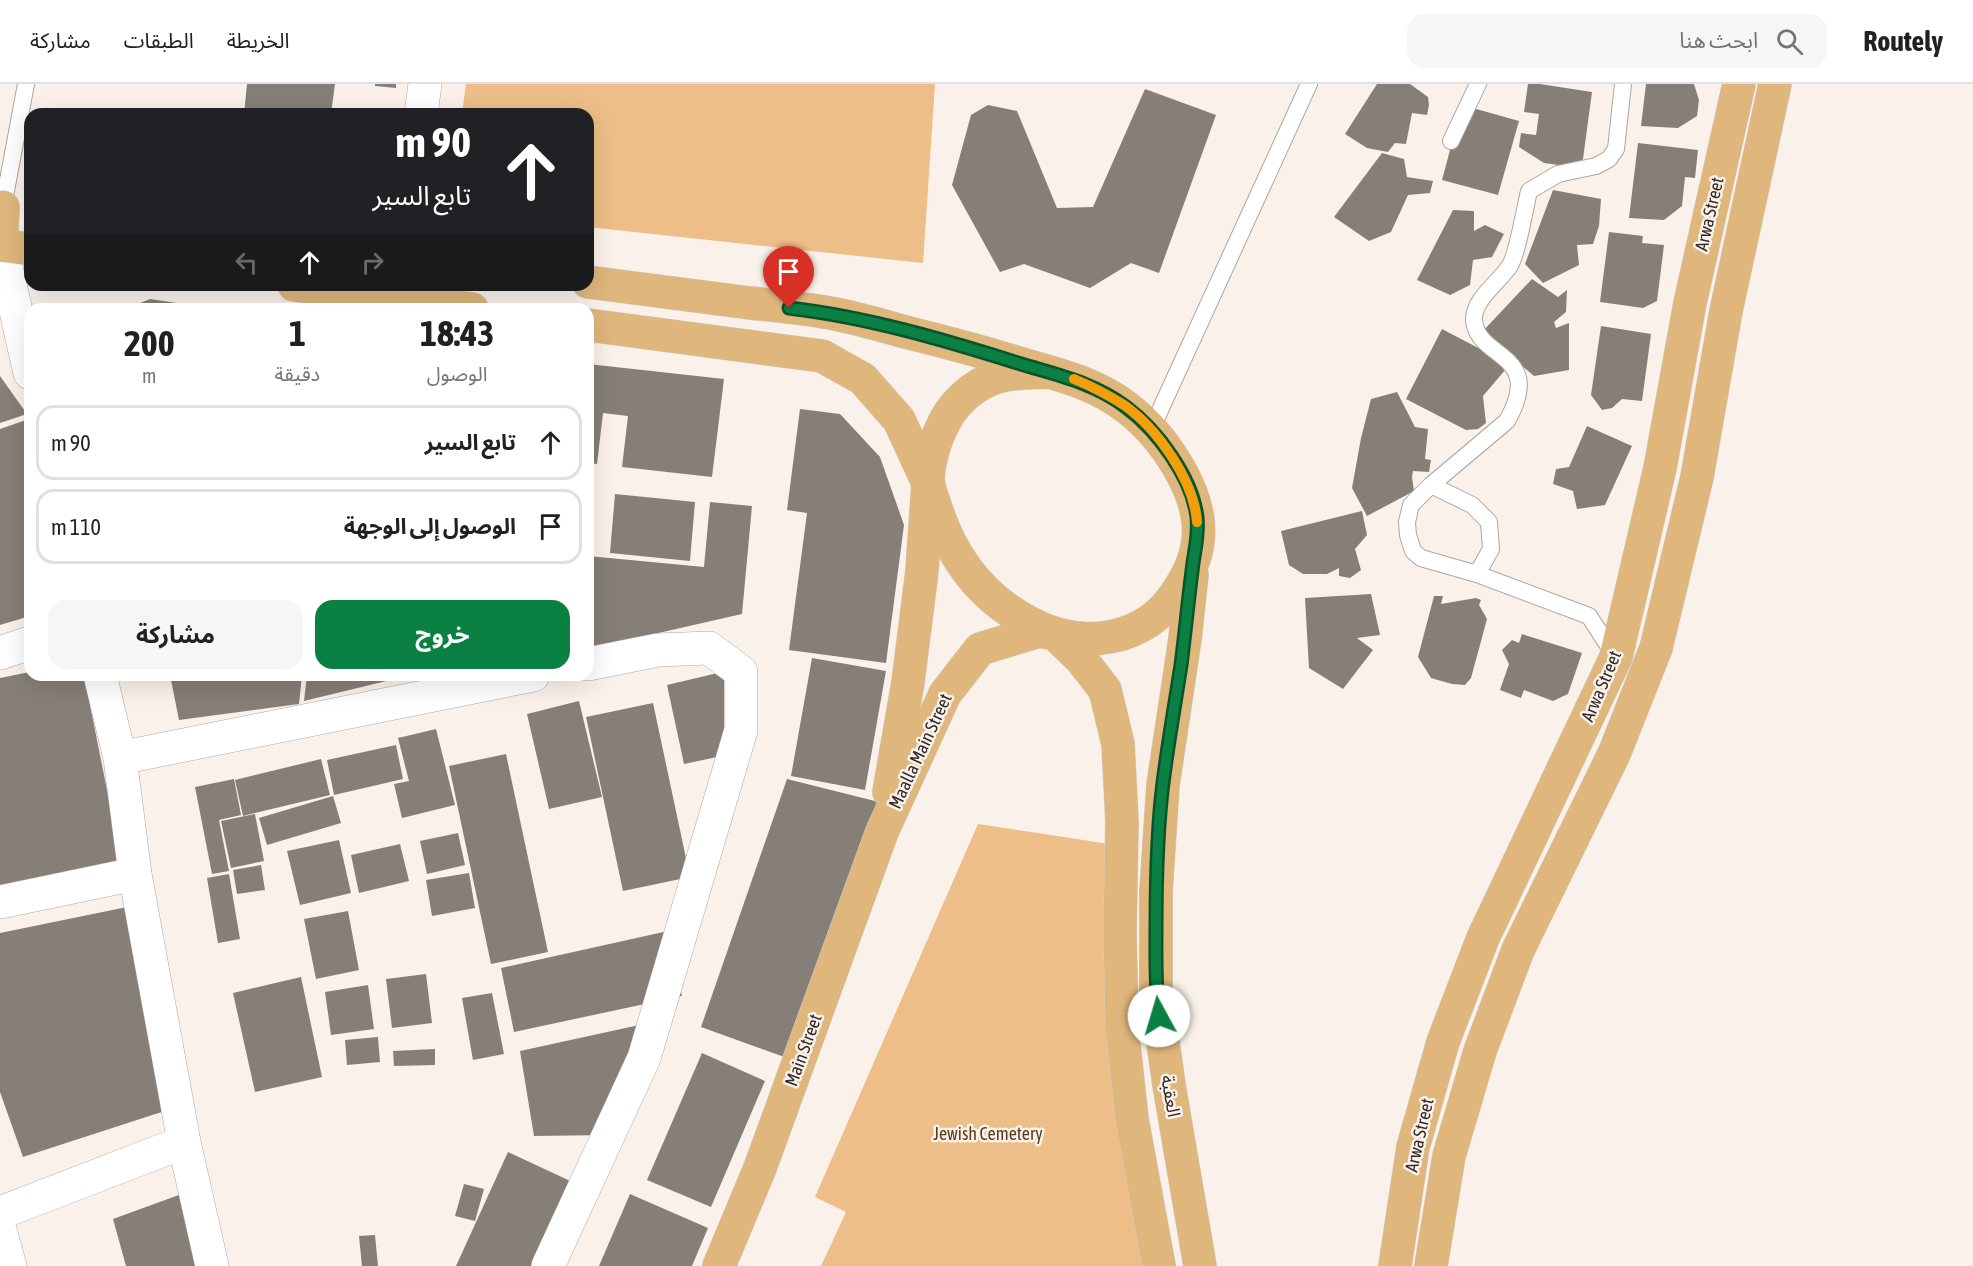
<!DOCTYPE html>
<html lang="ar">
<meta charset="utf-8">
<style>
body{margin:0;font-family:"Asap Condensed","Noto Sans Arabic",sans-serif;background:#f6f6f6;color:#202124;direction:rtl;height:100vh;display:flex;flex-direction:column;font-size:22px;white-space:nowrap}
*{box-sizing:border-box;margin:0}
p{font-size:20px;color:#757577}
.icon{flex:none;width:33px;height:33px;fill:none;stroke:currentColor;stroke-width:2;stroke-linecap:round;stroke-linejoin:round}
.map{position:relative;flex:1;overflow:hidden;direction:ltr}
.side{position:absolute;left:24px;top:219px;width:570px;height:378px;display:flex;flex-direction:column;background:#fff;border-radius:18px;box-shadow:0 6px 24px #0002;direction:rtl}
.side>*{flex:none}
.top-card{position:absolute;left:24px;top:24px;width:570px;height:183px;border-radius:18px;box-shadow:0 6px 24px #0002;direction:rtl;background:#202124;color:#fff;overflow:hidden}
.pin{position:absolute;display:grid;place-items:center;width:51px;height:51px;color:#fff;margin:-62px -26px;border-radius:50% 50% 50% 0;rotate:-45deg;box-shadow:0 0 6px #0007}
.pin .icon{rotate:45deg}
.me{position:absolute;width:66px;margin:-33px;rotate:354deg;stroke-linejoin:round;filter:drop-shadow(0 0 4px #0008)}
.turn{display:flex;align-items:center;gap:21px;height:126px;padding:0 24px;font-size:27px}
.turn .icon{width:78px;height:78px;stroke-width:2.5}
.turn b{display:block;font-size:42px;line-height:51px}
.lanes{display:flex;align-items:center;height:57px;padding:0 24px;background:#0003;justify-content:center;gap:30px;direction:ltr}
.lanes .off{opacity:.35}
.eta{display:flex;justify-content:space-evenly;align-items:center;height:102px;text-align:center}
.eta b{font-size:36px;font-weight:700;line-height:42px}
.cta{display:flex;gap:12px;margin-top:auto;padding:12px 24px}
.cta a{flex:1;height:69px;border-radius:18px;background:#0b8043;color:#fff;font-size:24px;font-weight:700;line-height:69px;text-align:center}
.cta a+a{background:#f6f6f6;color:#202124}
ul{padding:0;list-style:none}
li{display:flex;align-items:center;gap:18px;height:75px;margin:0 12px 9px;padding:0 12px;border:3px solid #e0e0e0;border-radius:18px}
li div{flex:1}
li b{display:block;font-size:22px}
li em{font-style:normal}
header{display:flex;align-items:center;gap:36px;box-sizing:border-box;height:84px;padding:0 30px;background:#fff;border-bottom:2px solid #e0e0e0}
header strong{font-size:28px}
nav{display:flex;gap:33px;margin-inline-start:auto;font-size:21px}
.search{width:420px;height:54px;background:#f6f6f6;display:flex;align-items:center;gap:15px;box-sizing:border-box;padding:0 21px;border-radius:18px;color:#757577;font-size:22px}
.map>svg:first-child{display:block}
.green{fill:#edbe88}
.building{fill:#867f78}
.lines{fill:none;stroke-linecap:round;stroke-linejoin:round}
.lane-casing{stroke:#ada69f;stroke-width:18}
.street-casing{stroke:#ada69f;stroke-width:34}
.primary-casing{stroke:#d1d0d0;stroke-width:34}
.lane{stroke:#fff;stroke-width:16}
.street{stroke:#fff;stroke-width:33}
.primary{stroke:#dfb67c;stroke-width:33}
.route-casing{stroke:#07532c;stroke-width:15}
.route{stroke:#0b8043;stroke-width:10}
.slow{stroke:#f59e0b;stroke-width:10}
.labels{text-anchor:middle;dominant-baseline:central;stroke-width:5;stroke-linejoin:round;paint-order:stroke}
.street-label{font-size:18px;fill:#2e2b28;stroke:#faf2ea}
.park-label{font-size:18px;fill:#563d1f;stroke:#faf2ea}
</style>
<header>
<strong>Routely</strong>
<div class="search"><svg class="icon" aria-label="search" viewBox="0 0 24 24"><circle cx="10" cy="10" r="6"/><path d="M15 15l6 6"/></svg>ابحث هنا</div>
<nav><a>الخريطة</a><a>الطبقات</a><a>مشاركة</a></nav>
</header>
<div class="map">
<svg width="1973" height="1182" viewBox="0 0 1973 1182">
<rect width="100%" height="100%" fill="#faf2ea"/>
<path class="green" d="M 466,0 L 935,0 L 923,179 L 588,143 L 588,30 L 462,30 Z
M 978,740 L 1116,761 L 1142,1182 L 821,1182 L 846,1128 L 815,1113 Z"/>
<path class="building" d="M 247,0 L 335,0 L 331,30 L 244,30 Z
M 375,0 L 396,0 L 396,4 L 375,2 Z
M 1377,0 L 1410,0 L 1428,13 L 1429,21 L 1427,31 L 1412,29 L 1406,60 L 1395,59 L 1388,68 L 1367,64 L 1345,50 Z
M 1528,0 L 1540,0 L 1592,8 L 1583,75 L 1579,79 L 1573,83 L 1544,79 L 1519,63 L 1521,49 L 1536,51 L 1539,30 L 1524,28 Z
M 1646,0 L 1694,0 L 1699,16 L 1697,32 L 1678,44 L 1641,42 Z
M 1145,5 L 1216,31 L 1159,189 L 1131,179 L 1090,204 L 1024,180 L 1000,188 L 952,101 L 971,31 L 988,21 L 1017,27 L 1057,124 L 1093,123 Z
M 1462,21 L 1519,37 L 1498,111 L 1442,96 Z
M 1638,59 L 1698,66 L 1695,94 L 1685,93 L 1682,122 L 1664,136 L 1629,134 Z
M 1382,69 L 1404,75 L 1407,93 L 1433,97 L 1430,109 L 1408,111 L 1391,148 L 1369,157 L 1334,133 Z
M 1553,106 L 1601,115 L 1599,142 L 1593,160 L 1577,161 L 1579,181 L 1543,199 L 1525,180 Z
M 1453,126 L 1474,127 L 1474,147 L 1485,141 L 1504,150 L 1492,173 L 1473,176 L 1470,201 L 1450,211 L 1417,196 Z
M 1609,148 L 1643,152 L 1642,159 L 1664,161 L 1657,217 L 1643,224 L 1600,218 Z
M 1532,195 L 1558,213 L 1567,206 L 1566,228 L 1554,238 L 1556,244 L 1569,239 L 1569,286 L 1534,292 L 1482,248 Z
M 150,215 L 210,224 L 210,225 L 126,225 Z
M 1601,242 L 1651,250 L 1642,317 L 1622,315 L 1612,324 L 1602,326 L 1591,311 Z
M 1442,245 L 1505,278 L 1506,285 L 1483,312 L 1486,339 L 1478,345 L 1466,346 L 1406,315 Z
M 588,280 L 724,295 L 712,393 L 622,383 L 628,332 L 603,329 L 597,380 L 588,379 Z
M 0,292 L 27,330 L 0,339 Z
M 1397,308 L 1415,343 L 1428,345 L 1425,375 L 1431,376 L 1429,388 L 1413,387 L 1412,393 L 1414,407 L 1367,432 L 1352,404 L 1361,354 L 1371,315 Z
M 800,325 L 840,330 L 880,373 L 904,441 L 886,579 L 789,566 L 807,429 L 787,426 Z
M 29,335 L 30,532 L 0,541 L 0,345 Z
M 1587,342 L 1632,362 L 1605,421 L 1577,425 L 1573,407 L 1553,400 L 1556,385 L 1569,383 Z
M 615,410 L 695,418 L 690,477 L 610,469 Z
M 710,418 L 752,422 L 742,530 L 588,565 L 588,472 L 704,483 Z
M 1362,427 L 1367,451 L 1355,465 L 1361,486 L 1350,494 L 1339,492 L 1339,484 L 1327,490 L 1303,490 L 1289,481 L 1281,447 Z
M 1371,510 L 1380,551 L 1357,554 L 1373,566 L 1343,605 L 1309,584 L 1305,514 Z
M 1434,512 L 1443,512 L 1441,520 L 1476,514 L 1481,516 L 1479,521 L 1487,535 L 1471,594 L 1465,601 L 1452,600 L 1431,594 L 1418,573 Z
M 1522,550 L 1582,569 L 1568,610 L 1553,617 L 1524,606 L 1521,614 L 1500,606 L 1509,580 L 1502,566 L 1512,556 L 1519,559 Z
M 812,574 L 886,587 L 865,706 L 791,692 Z
M 30,588 L 30,591 L 84,591 L 121,776 L 0,801 L 0,594 Z
M 722,588 L 741,668 L 684,680 L 667,601 Z
M 170,591 L 302,591 L 299,620 L 179,636 Z
M 307,591 L 407,591 L 407,592 L 304,617 Z
M 579,617 L 602,713 L 549,725 L 527,630 Z
M 653,619 L 690,793 L 623,807 L 586,633 Z
M 436,645 L 455,721 L 402,734 L 394,700 L 409,697 L 398,654 Z
M 396,661 L 403,695 L 334,711 L 327,676 Z
M 506,670 L 548,868 L 491,880 L 449,682 Z
M 321,675 L 330,711 L 243,732 L 235,696 Z
M 234,695 L 241,731 L 219,736 L 229,787 L 212,790 L 195,703 Z
M 787,695 L 879,718 L 790,975 L 701,943 Z
M 333,712 L 341,739 L 267,761 L 259,734 Z
M 255,730 L 264,777 L 231,784 L 221,737 Z
M 458,749 L 465,781 L 427,790 L 420,757 Z
M 339,756 L 351,809 L 300,821 L 287,767 Z
M 400,760 L 409,797 L 359,809 L 351,771 Z
M 261,781 L 265,806 L 237,810 L 233,786 Z
M 469,789 L 475,824 L 432,832 L 426,796 Z
M 229,790 L 240,855 L 218,859 L 207,794 Z
M 132,822 L 174,1024 L 23,1073 L 0,1008 L 0,849 Z
M 348,827 L 359,886 L 316,895 L 304,835 Z
M 668,847 L 682,912 L 514,948 L 501,884 Z
M 426,890 L 432,939 L 392,944 L 386,895 Z
M 301,893 L 322,993 L 255,1008 L 233,909 Z
M 368,901 L 374,945 L 331,951 L 325,908 Z
M 492,909 L 504,970 L 473,976 L 462,914 Z
M 653,938 L 611,1051 L 534,1052 L 520,967 Z
M 378,953 L 380,978 L 347,981 L 345,956 Z
M 435,965 L 435,981 L 394,982 L 393,967 Z
M 702,969 L 765,997 L 711,1123 L 647,1096 Z
M 508,1068 L 581,1102 L 544,1182 L 456,1182 Z
M 464,1100 L 484,1105 L 475,1137 L 455,1132 Z
M 187,1108 L 203,1182 L 126,1182 L 113,1135 Z
M 630,1110 L 708,1144 L 692,1182 L 599,1182 Z
M 375,1151 L 378,1182 L 362,1182 L 359,1152 Z"/>
<g class="lines">
<defs>
<path id="lane" d="M 1451,57 L 1478,0
M 3,123 L 26,0
M 1151,346 L 1309,0
M 1431,401 L 1472,421 L 1489,438 L 1491,465 L 1477,490
M 1615,572 L 1589,532 L 1477,490 L 1421,474 L 1413,467 L 1408,451 L 1407,438 L 1411,421 L 1431,401 L 1507,337 C 1546,268 1477,276 1474,236 C 1473,216 1498,199 1509,183 C 1517,172 1525,124 1529,107 L 1558,90 L 1596,82 L 1609,75 L 1616,65 L 1623,0"/>
<path id="street" d="M 421,30 L 425,0
M 1,161 L 30,289
M 0,569 L 30,559
M 100,591 L 120,674 L 135,790 L 184,1058 L 212,1182
M 120,674 L 533,591
M 0,818 L 135,790
M 0,1129 L 184,1058
M 0,1146 L 10,1182
M 548,1182 L 644,974 L 741,646 L 741,588 L 709,564 L 658,566 L 588,580"/>
<path id="primary" d="M 0,161 L 30,165
M 1,161 L 3,123
M 588,198 C 642,205 696,212 750,219 C 778,222 807,224 835,230 C 856,234 877,240 898,246 C 936,256 974,265 1012,277 C 1051,289 1093,297 1126,323 C 1162,350 1204,409 1198,457 C 1196,475 1189,489 1179,505 C 1147,558 1083,567 1030,539 C 981,514 951,473 935,421 C 933,415 930,408 929,402 C 926,387 934,359 941,345 C 951,321 972,301 997,293 C 1013,288 1031,289 1048,288
M 294,201 L 472,225
M 588,241 L 822,272 L 863,295 L 899,336 L 928,399 L 922,487 L 908,598 L 889,708
M 1192,491 L 1185,555 L 1163,701 L 1156,807 L 1156,909 L 1169,1001 L 1200,1182
M 719,1182 L 760,1084 L 882,748 L 945,610 L 980,565 L 1039,547 L 1055,550 L 1081,575 L 1105,606 L 1118,660 L 1122,737 L 1120,847 L 1122,943 L 1132,1035 L 1159,1182
M 1395,1182 L 1413,1063 L 1443,958 L 1483,854 L 1616,573 L 1660,384 L 1690,219 L 1739,0
M 1431,1182 L 1449,1072 L 1480,967 L 1518,866 L 1614,670 L 1656,564 L 1697,393 L 1726,227 L 1775,0"/>
</defs>
<use href="#lane" class="lane-casing"/>
<use href="#street" class="street-casing"/>
<use href="#primary" class="primary-casing"/>
<use href="#lane" class="lane"/>
<use href="#street" class="street"/>
<use href="#primary" class="primary"/>
</g>
<g class="lines">
<defs>
<path id="route" d="M 789,224 C 867,233 945,256 1021,280 C 1057,291 1095,299 1126,323 C 1157,346 1192,393 1197,433 C 1199,454 1194,467 1192,487 C 1188,518 1185,550 1181,581 C 1175,620 1168,659 1163,699 C 1157,746 1156,795 1156,843 C 1156,873 1155,902 1159,932"/>
</defs>
<use href="#route" class="route-casing"/>
<use href="#route" class="route"/>
<path class="slow" d="M 1074,295 C 1091,302 1108,311 1124,321 C 1158,345 1194,397 1197,438"/>
</g>
<g class="labels">
<g class="street-label">
<text transform="translate(1709 130) rotate(-77)">Arwa Street</text>
<text transform="translate(1601 602) rotate(-67)">Arwa Street</text>
<text transform="translate(920 667) rotate(-65)">Maalla Main Street</text>
<text transform="translate(803 966) rotate(-70)">Main Street</text>
<text transform="translate(1171 1012) rotate(80)">العقبة</text>
<text transform="translate(1419 1051) rotate(-77)">Arwa Street</text>
</g>
<g class="park-label">
<text x="988" y="1049">Jewish Cemetery</text>
</g>
</g>
</svg>
<div class="pin" style="left:789px;top:224px;background:#d93025"><svg class="icon" aria-label="arrive" viewBox="0 0 24 24"><path d="M6 21V4h12l-3 4 3 4H6"/></svg></div>
<svg class="me" style="left:1159px;top:932px" viewBox="-20 -20 40 40"><circle r="19" fill="#fff"/><path d="M0-13L10 11 0 6-10 11z" fill="#0b8043"/></svg>
<div class="top-card">
<div class="turn"><svg class="icon" aria-label="ahead" viewBox="0 0 24 24"><path d="M12 20V5M6 11l6-6 6 6"/></svg><div><b>90 m</b>تابع السير</div></div>
<div class="lanes"><svg class="icon off" aria-label="left" viewBox="0 0 24 24"><path d="M17 20v-9H6M10 6l-5 5 5 5"/></svg><svg class="icon" aria-label="ahead" viewBox="0 0 24 24"><path d="M12 20V5M6 11l6-6 6 6"/></svg><svg class="icon off" aria-label="right" viewBox="0 0 24 24"><path d="M7 20v-9h11M14 6l5 5-5 5"/></svg></div>
</div>
<section class="side">
<div class="eta">
<div><b>18:43</b><p>الوصول</p></div>
<div><b>1</b><p>دقيقة</p></div>
<div><b>200</b><p>m</p></div>
</div>
<ul>
<li><svg class="icon" aria-label="ahead" viewBox="0 0 24 24"><path d="M12 20V5M6 11l6-6 6 6"/></svg><div><b>تابع السير</b></div><em>90 m</em></li>
<li><svg class="icon" aria-label="arrive" viewBox="0 0 24 24"><path d="M6 21V4h12l-3 4 3 4H6"/></svg><div><b>الوصول إلى الوجهة</b></div><em>110 m</em></li>
</ul>
<div class="cta"><a>خروج</a><a>مشاركة</a></div>
</section>
</div>
